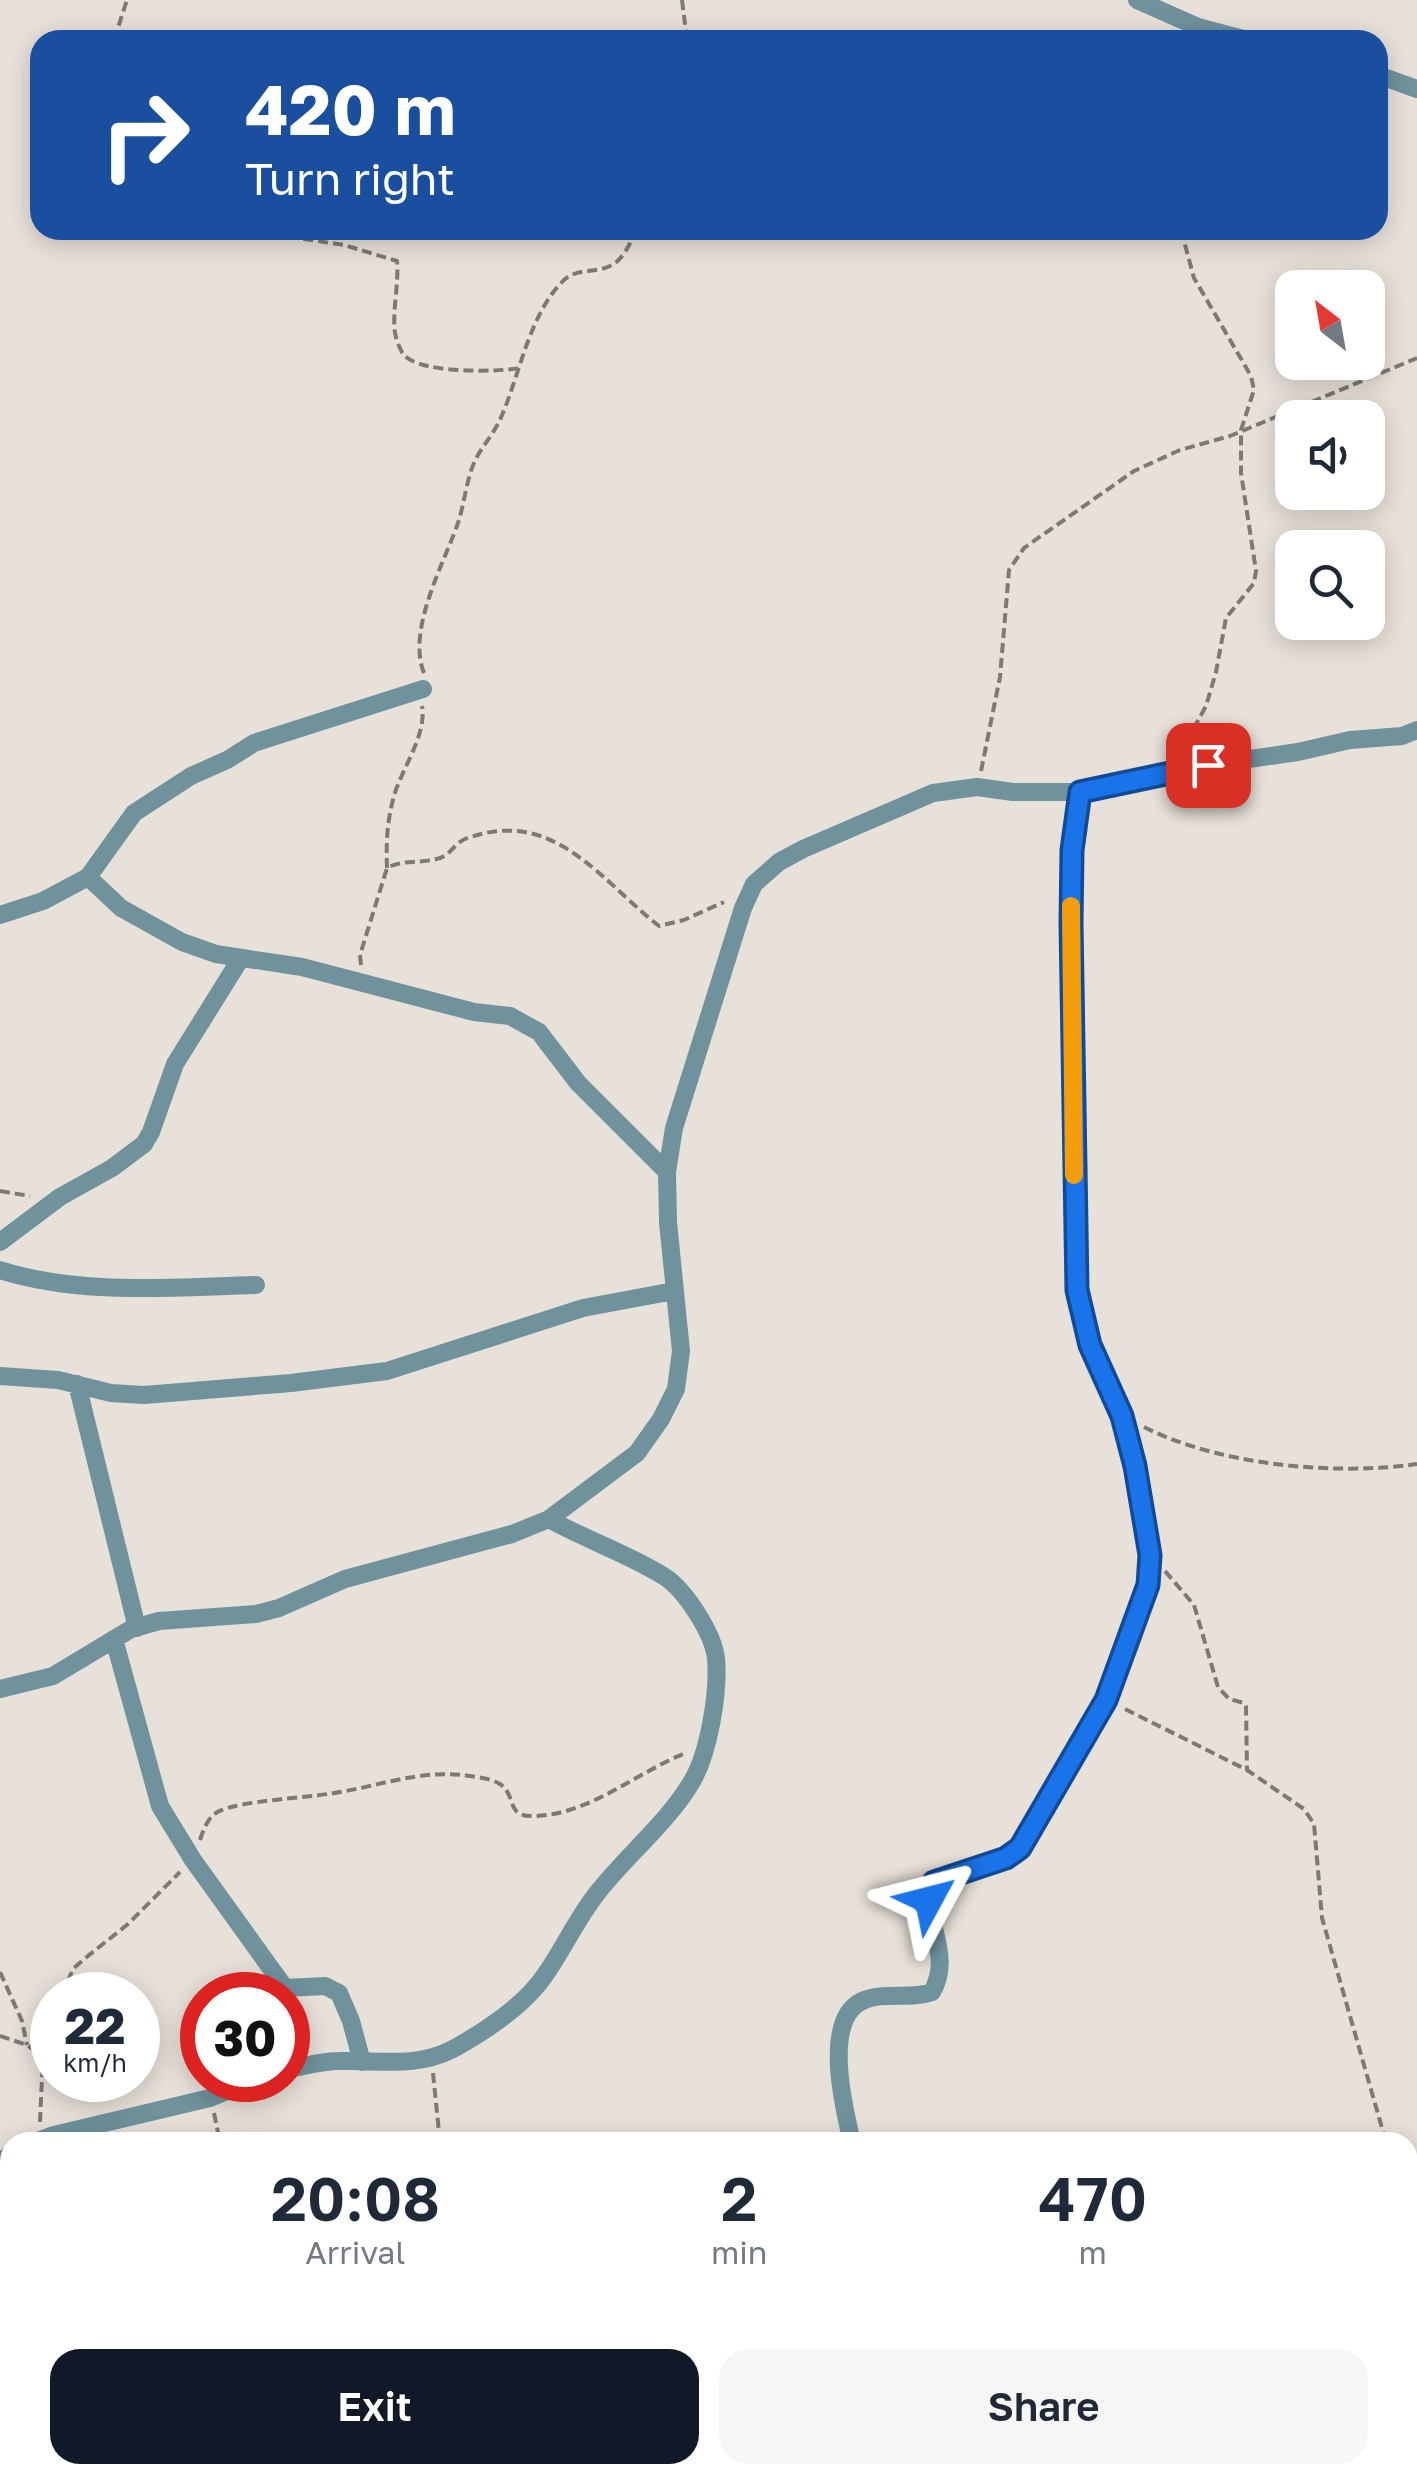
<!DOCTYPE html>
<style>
body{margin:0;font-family:"Golos Text",sans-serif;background:#f6f6f7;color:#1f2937;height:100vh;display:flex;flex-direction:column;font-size:38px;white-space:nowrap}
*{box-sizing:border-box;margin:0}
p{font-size:32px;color:#747a83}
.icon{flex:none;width:55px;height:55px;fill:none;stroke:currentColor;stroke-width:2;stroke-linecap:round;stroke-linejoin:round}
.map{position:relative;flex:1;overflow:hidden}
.sheet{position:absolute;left:0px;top:2132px;width:1418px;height:352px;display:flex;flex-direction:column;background:#fff;border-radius:30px 30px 0 0;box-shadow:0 5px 25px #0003}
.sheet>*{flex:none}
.guide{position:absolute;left:30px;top:30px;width:1358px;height:210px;border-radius:30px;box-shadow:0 5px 25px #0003;background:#1a4fa0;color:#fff;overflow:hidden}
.needle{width:65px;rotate:329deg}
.fabs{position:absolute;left:1275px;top:270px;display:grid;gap:20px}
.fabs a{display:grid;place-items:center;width:110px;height:110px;border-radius:20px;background:#fff;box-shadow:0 5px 25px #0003;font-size:50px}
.speed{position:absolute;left:30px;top:1972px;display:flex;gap:20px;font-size:50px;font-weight:700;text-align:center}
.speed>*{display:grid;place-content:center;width:130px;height:130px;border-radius:50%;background:#fff;box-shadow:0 5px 25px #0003;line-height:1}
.speed small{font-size:25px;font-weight:400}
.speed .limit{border:15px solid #d22;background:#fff;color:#111}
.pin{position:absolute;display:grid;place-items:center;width:85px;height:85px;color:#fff;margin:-42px;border-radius:20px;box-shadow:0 5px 15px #0006}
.me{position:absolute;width:110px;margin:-55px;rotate:52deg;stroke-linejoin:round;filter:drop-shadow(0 0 8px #0008)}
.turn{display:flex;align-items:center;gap:35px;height:210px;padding:0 50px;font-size:45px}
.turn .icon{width:130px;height:130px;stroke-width:2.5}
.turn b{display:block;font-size:70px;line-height:85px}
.eta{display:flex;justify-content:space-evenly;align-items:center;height:170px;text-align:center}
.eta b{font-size:60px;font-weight:600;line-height:70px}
.cta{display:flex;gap:20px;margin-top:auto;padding:20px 50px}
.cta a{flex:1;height:115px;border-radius:30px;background:#111827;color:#fff;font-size:40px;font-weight:600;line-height:115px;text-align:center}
.cta a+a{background:#f6f6f7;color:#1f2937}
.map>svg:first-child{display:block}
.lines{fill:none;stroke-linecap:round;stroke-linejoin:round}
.path{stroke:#7d7974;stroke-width:4;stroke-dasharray:10 5;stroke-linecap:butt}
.minor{stroke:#6f929d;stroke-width:18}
.route-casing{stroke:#114b97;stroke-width:25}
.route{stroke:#1a73e8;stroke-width:18}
.slow{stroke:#f59e0b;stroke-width:18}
</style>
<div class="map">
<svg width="1417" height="2483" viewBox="0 0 1417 2483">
<rect width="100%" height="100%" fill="#e8e1da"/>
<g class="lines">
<path class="path" d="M 682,0 L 687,40
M 114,40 L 127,0
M 244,230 L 344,245 L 397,261 C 399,285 392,311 395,333 C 396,338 400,351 404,355 C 421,374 497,372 521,368
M 1181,230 L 1194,278 L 1251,376 L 1254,390 L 1241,430 L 1241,473 L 1256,571 L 1254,583 L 1226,618 L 1216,672 L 1206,706 L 1182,750
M 424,673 C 406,629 446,560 459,520 C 464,503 466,485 472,468 C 479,448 495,434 502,415 C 520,373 529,317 561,283 C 575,267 593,274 610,266 C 624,260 630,242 637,230
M 981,771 L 1000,677 L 1009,570 L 1024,548 L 1134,471 L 1180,450 L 1230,436 L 1417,358
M 387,868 C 386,843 387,821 394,796 C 402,768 427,735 422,706
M 361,965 L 360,955 L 387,868 C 403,859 422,864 440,858 C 451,854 455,843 465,839 C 553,806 598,878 659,926 L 684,920 L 724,902
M 0,1191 L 30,1196
M 1144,1427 C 1219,1465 1334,1476 1417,1464
M 1165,1571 L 1194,1605 L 1218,1687 L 1229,1699 L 1244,1703 L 1246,1707 L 1247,1770
M 1125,1709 L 1247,1770 L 1304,1809 L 1314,1824 L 1322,1918 L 1386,2142
M 200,1840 C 204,1828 209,1814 222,1810 C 244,1801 301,1798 328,1794 C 373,1788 416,1770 463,1775 C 474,1777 491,1778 500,1784 C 518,1796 504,1818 536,1816 C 589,1814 635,1774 683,1754
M 0,1972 L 22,2021 L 27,2045
M 62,1995 L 73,1969 L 83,1960 L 128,1924 L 180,1872
M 0,2036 L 27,2045 L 40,2055
M 433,2073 L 440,2142
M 214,2113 L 220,2142
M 40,2122 L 44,2034 L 52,2011
M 1408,2198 L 1417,2210
M 249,2475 L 251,2483
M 474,2475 L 476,2483
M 787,2483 L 788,2475"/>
<path class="minor" d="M 1137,0 L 1198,27 L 1247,40
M 1378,75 L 1417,89
M 88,877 L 121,908 L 182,942 L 216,954 L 302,967 L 474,1012 L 510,1016 L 539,1032 L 578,1083 L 667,1172
M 0,915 L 43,901 L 88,877 L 134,813 L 191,776 L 227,760 L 254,743 L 423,689
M 0,1242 L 60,1197 L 112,1168 L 144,1144 L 151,1132 L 175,1064 L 241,958
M 0,1270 C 83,1296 170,1287 256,1285
M 0,1376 L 58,1380 L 111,1393 L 144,1395 L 291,1383 L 387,1371 L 583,1308 L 674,1291
M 77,1384 L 137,1628
M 114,1639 L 160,1806 L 193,1860 L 285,1988 L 325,1986 L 339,1993 L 351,2021 L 362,2062
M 0,1689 L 53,1676 L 131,1629 L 159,1621 L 256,1614 L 279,1608 L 345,1579 L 512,1534 L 549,1519 L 637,1453 L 661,1419 L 676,1389 L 681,1351 L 668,1222 L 667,1172 L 674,1128 L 743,908 L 754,884 L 779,862 L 803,849 L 933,793 L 977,787 L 1013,792 L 1080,792 L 1208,765 L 1298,752 L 1350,740 L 1402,736 L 1417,730
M 288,2069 C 305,2066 322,2061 340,2061 C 378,2060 415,2068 451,2050 C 483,2033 525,2005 545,1975 C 564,1948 577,1918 598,1892 C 627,1855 667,1823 691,1783 C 709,1754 719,1692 716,1658 C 713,1633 685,1590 665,1577 C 629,1554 586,1540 549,1519
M 35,2142 L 54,2135 L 210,2098 L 253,2080
M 852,2142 C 844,2109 822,2020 862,2001 C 883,1991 910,2000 932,1992 C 955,1952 918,1917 934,1882 L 1006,1858 L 1019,1849 L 1107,1701 L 1148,1585 L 1149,1555 L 1135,1466 L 1122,1416 L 1090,1345 L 1077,1290 L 1071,923 L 1073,850 L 1080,792
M 0,2161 L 10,2155
M 0,2346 L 10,2384
M 16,2483 L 19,2475
M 738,2483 L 743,2475"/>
</g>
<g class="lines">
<defs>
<path id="route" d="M 929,1900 L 934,1882 L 1006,1858 L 1020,1848 L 1106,1700 L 1148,1585 L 1150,1555 L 1135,1466 L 1122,1416 L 1090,1345 L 1077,1290 L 1071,923 L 1072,850 L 1080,792 L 1208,765"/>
</defs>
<use href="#route" class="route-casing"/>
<use href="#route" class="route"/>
<path class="slow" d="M 1071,906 L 1074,1175"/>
</g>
</svg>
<div class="fabs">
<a><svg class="needle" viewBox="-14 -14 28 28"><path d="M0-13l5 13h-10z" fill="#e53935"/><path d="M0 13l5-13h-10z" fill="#747a83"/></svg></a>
<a><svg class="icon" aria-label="sound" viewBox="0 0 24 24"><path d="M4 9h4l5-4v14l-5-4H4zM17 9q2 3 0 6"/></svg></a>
<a><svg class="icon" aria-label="search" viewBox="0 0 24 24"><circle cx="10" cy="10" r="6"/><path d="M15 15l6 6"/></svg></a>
</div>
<div class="speed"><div>22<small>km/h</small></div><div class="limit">30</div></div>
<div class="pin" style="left:1208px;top:765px;background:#d93025"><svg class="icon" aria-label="arrive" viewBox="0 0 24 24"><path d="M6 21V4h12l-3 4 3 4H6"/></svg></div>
<svg class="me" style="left:929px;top:1900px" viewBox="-20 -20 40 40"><path d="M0-17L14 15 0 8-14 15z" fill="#1a73e8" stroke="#fff" stroke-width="4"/></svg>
<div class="guide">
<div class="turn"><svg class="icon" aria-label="right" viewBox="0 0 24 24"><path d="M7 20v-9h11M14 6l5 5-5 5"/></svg><div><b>420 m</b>Turn right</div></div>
</div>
<section class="sheet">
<div class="eta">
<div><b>20:08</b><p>Arrival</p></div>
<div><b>2</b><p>min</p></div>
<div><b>470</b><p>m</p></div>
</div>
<div class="cta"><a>Exit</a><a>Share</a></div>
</section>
</div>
